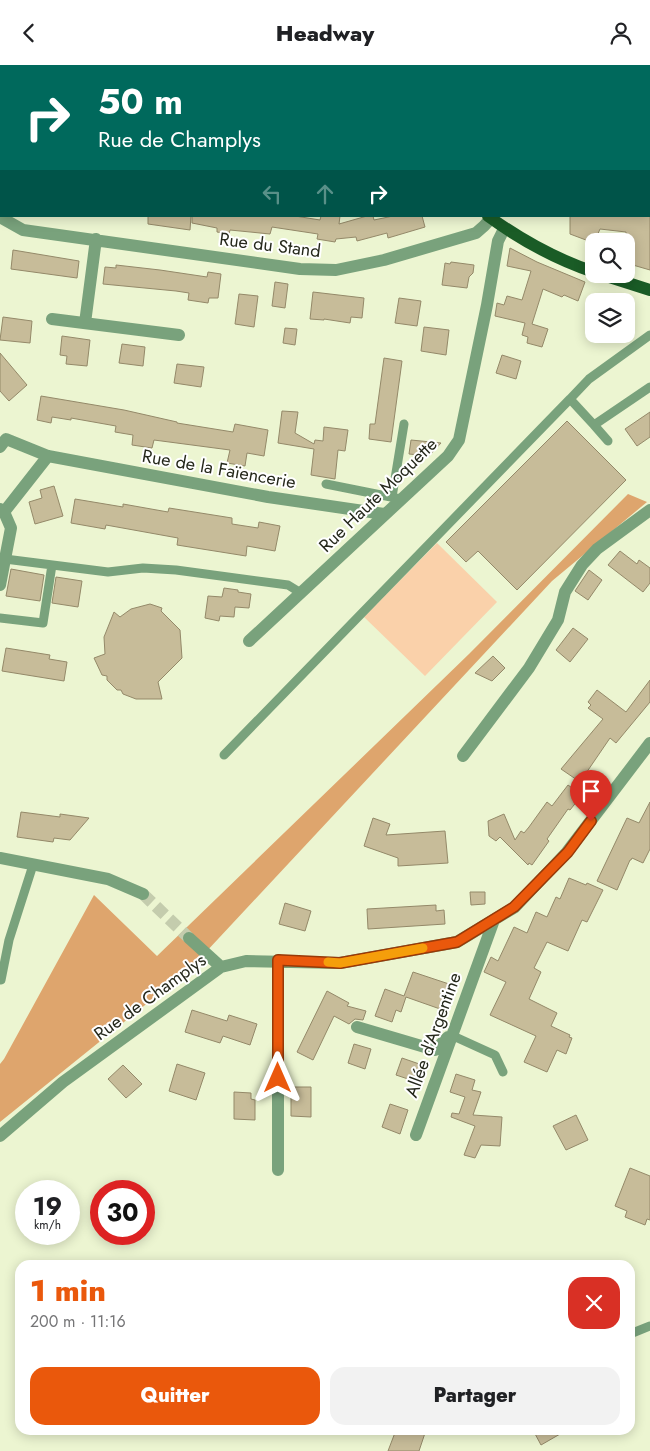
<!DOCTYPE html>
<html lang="fr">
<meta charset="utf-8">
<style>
body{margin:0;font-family:Jost,sans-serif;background:#f2f2f2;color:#202124;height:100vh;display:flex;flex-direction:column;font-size:19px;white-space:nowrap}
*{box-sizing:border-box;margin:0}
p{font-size:16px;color:#757577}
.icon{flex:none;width:28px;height:28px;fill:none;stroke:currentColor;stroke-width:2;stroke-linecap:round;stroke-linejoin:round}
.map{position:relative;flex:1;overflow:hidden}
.panel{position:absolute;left:15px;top:1195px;width:620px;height:175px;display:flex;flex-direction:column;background:#fff;border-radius:15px;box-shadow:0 2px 12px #0003}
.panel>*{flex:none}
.top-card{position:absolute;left:0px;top:0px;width:650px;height:152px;box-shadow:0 2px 12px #0003;background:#00695c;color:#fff;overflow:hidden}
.fabs{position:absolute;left:585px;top:168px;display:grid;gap:10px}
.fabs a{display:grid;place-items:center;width:50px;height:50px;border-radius:10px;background:#fff;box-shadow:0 2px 12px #0003;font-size:25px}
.speed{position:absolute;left:15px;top:1115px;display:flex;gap:10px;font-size:25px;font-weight:700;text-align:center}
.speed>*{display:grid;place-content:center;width:65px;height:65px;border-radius:50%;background:#fff;box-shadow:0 2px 12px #0003;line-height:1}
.speed small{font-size:12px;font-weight:400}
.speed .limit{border:8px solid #d22;background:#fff;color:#111}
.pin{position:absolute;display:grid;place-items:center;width:42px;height:42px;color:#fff;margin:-51px -21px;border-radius:50% 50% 50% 0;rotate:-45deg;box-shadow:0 0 5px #0007}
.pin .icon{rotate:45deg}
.me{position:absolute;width:55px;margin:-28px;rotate:0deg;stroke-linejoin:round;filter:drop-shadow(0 0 4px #0008)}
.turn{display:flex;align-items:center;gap:18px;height:105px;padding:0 15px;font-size:22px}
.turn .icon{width:65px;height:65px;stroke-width:2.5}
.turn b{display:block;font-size:35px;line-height:42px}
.lanes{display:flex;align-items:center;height:48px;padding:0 15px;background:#0003;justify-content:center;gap:25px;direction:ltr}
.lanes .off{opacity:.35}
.round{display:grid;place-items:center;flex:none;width:52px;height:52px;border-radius:15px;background:#f2f2f2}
.headline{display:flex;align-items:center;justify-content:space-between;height:85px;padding:0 15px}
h1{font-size:30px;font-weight:800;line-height:38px;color:#ea580c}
.button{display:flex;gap:10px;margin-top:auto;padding:10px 15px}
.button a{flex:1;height:58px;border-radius:15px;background:#ea580c;color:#fff;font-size:20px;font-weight:800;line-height:58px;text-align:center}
.button a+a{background:#f2f2f2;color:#202124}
header{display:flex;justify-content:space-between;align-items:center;height:65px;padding:0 15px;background:#fff;font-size:22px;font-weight:800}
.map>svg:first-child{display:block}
.green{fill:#fad1aa}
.forest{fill:#dea56d}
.building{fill:#c7bc99;stroke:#948969}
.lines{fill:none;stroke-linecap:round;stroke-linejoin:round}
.street-tunnel{stroke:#c4ccad;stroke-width:12;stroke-dasharray:12 6;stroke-linecap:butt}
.lane{stroke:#79a27c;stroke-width:9}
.street{stroke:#79a27c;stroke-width:12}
.primary{stroke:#1a5c26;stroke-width:12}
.route-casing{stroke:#983908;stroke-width:12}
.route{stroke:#ea580c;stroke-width:9}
.slow{stroke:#f59e0b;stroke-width:9}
.labels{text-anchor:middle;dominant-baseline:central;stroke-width:4;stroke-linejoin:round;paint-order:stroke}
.street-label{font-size:18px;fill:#25281b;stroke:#fff}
</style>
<header><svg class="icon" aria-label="back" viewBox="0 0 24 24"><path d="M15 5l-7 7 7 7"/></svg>Headway<svg class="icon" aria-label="person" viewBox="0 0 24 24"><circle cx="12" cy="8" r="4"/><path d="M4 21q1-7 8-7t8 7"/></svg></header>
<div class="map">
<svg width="650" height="1386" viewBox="0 0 650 1386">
<rect width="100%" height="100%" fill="#ecf5d1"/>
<path class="green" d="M 437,478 L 497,537 L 425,611 L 364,552 Z"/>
<path class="forest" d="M 628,429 L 647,437 L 552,516 L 191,903 L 0,1057 L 0,999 L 4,994 L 94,830 L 157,891 L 469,589 Z"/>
<path class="building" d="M 148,151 L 191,151 L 190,165 L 148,159 Z
M 192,151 L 295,151 L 320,155 L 321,151 L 340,151 L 339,159 L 367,151 L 373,151 L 374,155 L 393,151 L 422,151 L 425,162 L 388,173 L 387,168 L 357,176 L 356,172 L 336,174 L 335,177 L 317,174 L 318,169 L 272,162 L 270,169 L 230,165 L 229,169 L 217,167 L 217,163 L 192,158 Z
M 570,151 L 650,151 L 650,205 L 626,198 L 626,167 L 600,164 L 594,178 L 570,169 Z
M 510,183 L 537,197 L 585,217 L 578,236 L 564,230 L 562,232 L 543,224 L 532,259 L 548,264 L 542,282 L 527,278 L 528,272 L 522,270 L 525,258 L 495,251 L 497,238 L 504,240 L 507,231 L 522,235 L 531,206 L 507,201 Z
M 13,185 L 79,196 L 77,213 L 11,204 Z
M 451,197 L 474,200 L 473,208 L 469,212 L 467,223 L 442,220 L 445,198 L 450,199 Z
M 116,200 L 160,205 L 207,212 L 208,207 L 221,209 L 218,233 L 209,233 L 208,238 L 188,235 L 189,228 L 176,226 L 103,219 L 105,202 L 116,203 Z
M 275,217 L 288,219 L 285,243 L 272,241 Z
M 313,227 L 364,233 L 362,253 L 351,252 L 350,258 L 324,254 L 324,255 L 310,254 Z
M 239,229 L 258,231 L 254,262 L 235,259 Z
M 399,233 L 421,236 L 417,261 L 395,258 Z
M 3,252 L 32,256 L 30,278 L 0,275 Z
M 424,262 L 449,265 L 446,290 L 421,286 Z
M 285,263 L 297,264 L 295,280 L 283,278 Z
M 62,271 L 90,275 L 87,301 L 66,299 L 67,291 L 60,290 Z
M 122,279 L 145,282 L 143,301 L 119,298 Z
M 0,288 L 27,320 L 9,336 L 0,326 Z
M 502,290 L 521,296 L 516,314 L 496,308 Z
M 384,293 L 402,296 L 391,377 L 369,374 L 370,359 L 375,359 Z
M 177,299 L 204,302 L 201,322 L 174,318 Z
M 41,331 L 124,345 L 177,357 L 177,358 L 233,367 L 235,359 L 268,365 L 264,391 L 247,388 L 245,401 L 227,398 L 230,385 L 154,375 L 152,383 L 132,380 L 133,370 L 115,367 L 116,361 L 71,353 L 71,355 L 52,352 L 51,358 L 37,355 Z
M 282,346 L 298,347 L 295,368 L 314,379 L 315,375 L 323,376 L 324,362 L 348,365 L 345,386 L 338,385 L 335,414 L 311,410 L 314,384 L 278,378 Z
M 650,347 L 650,372 L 637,381 L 625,364 Z
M 567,356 L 626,415 L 517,525 L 478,486 L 466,497 L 446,477 Z
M 411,375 L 441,378 L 429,391 L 409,389 Z
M 54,421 L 63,451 L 35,459 L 29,437 L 42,433 L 40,425 Z
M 75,434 L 123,442 L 123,439 L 168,447 L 169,443 L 232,453 L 232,459 L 258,463 L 259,457 L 280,461 L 275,486 L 247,481 L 246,491 L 177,480 L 178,473 L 106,460 L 105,464 L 71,458 Z
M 620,486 L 637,499 L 639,495 L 650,503 L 650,518 L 643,527 L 608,500 Z
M 11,504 L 44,510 L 40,536 L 6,531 Z
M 589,505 L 602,515 L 588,535 L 575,526 Z
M 56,512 L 82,516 L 78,542 L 52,538 Z
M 224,523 L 238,525 L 238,527 L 251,529 L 249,543 L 235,542 L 234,552 L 220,551 L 219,556 L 205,553 L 208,531 L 222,532 Z
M 150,539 L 162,543 L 161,546 L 180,565 L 182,593 L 158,617 L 162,634 L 136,634 L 123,629 L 121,625 L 117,625 L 107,615 L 107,611 L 102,610 L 94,593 L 105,589 L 104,572 L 114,547 L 120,552 L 131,544 Z
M 573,563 L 588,574 L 570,597 L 556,585 Z
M 6,583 L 50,590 L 49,594 L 67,597 L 64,616 L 2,606 Z
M 493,591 L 505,603 L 492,616 L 475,608 Z
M 650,615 L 650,637 L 616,678 L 610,673 L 580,717 L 561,704 L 603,654 L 588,643 L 591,640 L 588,637 L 597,625 L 626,647 Z
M 568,720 L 582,730 L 570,745 L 568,744 L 547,774 L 549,776 L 532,800 L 529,798 L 528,800 L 500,772 L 496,776 L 489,771 L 488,756 L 504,749 L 515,775 L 521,766 L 524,768 L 529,762 L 547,737 L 552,741 Z
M 650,737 L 650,784 L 643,798 L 632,793 L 631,795 L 630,795 L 617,825 L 597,816 L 627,753 L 639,758 Z
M 21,747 L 60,752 L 60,749 L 89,753 L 70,775 L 54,773 L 53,777 L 17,772 Z
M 373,753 L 390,759 L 386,770 L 445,766 L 448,798 L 398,801 L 398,793 L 364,781 Z
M 569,813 L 586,820 L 587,818 L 603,825 L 587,857 L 582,855 L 568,886 L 547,877 L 534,903 L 541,907 L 529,934 L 557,948 L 551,961 L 570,970 L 569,972 L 572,973 L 566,989 L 557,985 L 547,1007 L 524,997 L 536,971 L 490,950 L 506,917 L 484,907 L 491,892 L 498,896 L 514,862 L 527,868 L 536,847 L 547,852 L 556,832 L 560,834 Z
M 470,827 L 485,827 L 485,839 L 471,840 Z
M 285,838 L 311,846 L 305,866 L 279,859 Z
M 436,840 L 436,846 L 444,845 L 445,859 L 368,864 L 367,844 Z
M 413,907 L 452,920 L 443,945 L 406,932 L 401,947 L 396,945 L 392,957 L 375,951 L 385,924 L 404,931 Z
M 327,926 L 349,938 L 347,941 L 366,946 L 363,955 L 355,954 L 349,959 L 334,951 L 313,995 L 297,987 Z
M 192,945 L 227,956 L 229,950 L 257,959 L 250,980 L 223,971 L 220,978 L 185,967 Z
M 354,979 L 371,984 L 365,1004 L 348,998 Z
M 402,993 L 425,1001 L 420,1018 L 396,1010 Z
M 177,999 L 205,1008 L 196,1035 L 169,1026 Z
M 123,1000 L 142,1019 L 126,1033 L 108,1014 Z
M 456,1009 L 475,1015 L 472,1025 L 481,1027 L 473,1050 L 502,1052 L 500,1081 L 481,1080 L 475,1093 L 464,1090 L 475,1061 L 451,1052 L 452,1048 L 459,1049 L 465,1032 L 450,1027 Z
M 291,1022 L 311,1022 L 311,1052 L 291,1051 Z
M 234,1027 L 251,1028 L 251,1034 L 255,1035 L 255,1055 L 234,1054 Z
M 390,1039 L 408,1045 L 400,1069 L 382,1062 Z
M 576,1050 L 588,1075 L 566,1085 L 553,1061 Z
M 630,1103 L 650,1111 L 650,1155 L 647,1154 L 645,1160 L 625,1152 L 627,1146 L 615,1141 Z
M 396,1365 L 426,1365 L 419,1386 L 388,1386 Z
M 533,1365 L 567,1365 L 541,1380 Z"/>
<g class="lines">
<path class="street-tunnel" d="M 143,829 L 189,873"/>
<path class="lane" d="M 650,270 L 589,314 L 570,334 L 594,360 L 650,322
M 594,360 L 608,376
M 326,419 L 401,434
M 392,432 L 404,359
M 5,494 L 108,507 L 143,503 L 176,505 L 288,520 L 301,528
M 0,553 L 43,558 L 52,500
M 224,690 L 570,334
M 1,915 L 9,875 L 33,800
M 451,970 L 495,990 L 503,1007
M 630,1269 L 650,1261"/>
<path class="street" d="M 523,1 L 523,0
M 0,152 L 23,165 L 300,204 L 336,205 L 384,195 L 476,168 L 484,161 L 493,151
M 52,254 L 179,270
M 85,258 L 96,174
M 0,382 L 6,374 L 48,391 L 268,432 L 384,449
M 0,444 L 4,447 L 48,391
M 0,520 L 11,463 L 4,447
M 249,576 L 448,391 L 459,375 L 487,240 L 498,176 L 504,164
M 463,691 L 529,603 L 558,555 L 565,527 L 582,500 L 597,484 L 650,445
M 0,793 L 108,814 L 143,829
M 189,873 L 221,902
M 357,962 L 435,985 L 448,972
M 416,1070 L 494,855
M 0,1071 L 63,1017 L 221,902 L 246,896 L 340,898 L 457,877 L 515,842 L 567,787 L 650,678
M 278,1105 L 278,895"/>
<path class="primary" d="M 289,0 L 291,1
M 29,1 L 31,0
M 0,33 L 1,32
M 488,151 C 521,175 555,194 594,207
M 600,209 L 650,225"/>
</g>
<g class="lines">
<defs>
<path id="route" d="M 278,1013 L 278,895 L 340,898 L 457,877 L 514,842 L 568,787 L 591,756"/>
</defs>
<use href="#route" class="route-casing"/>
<use href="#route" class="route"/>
<path class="slow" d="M 328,897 L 340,898 L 423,883"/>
</g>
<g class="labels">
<g class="street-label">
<text transform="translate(270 180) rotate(7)">Rue du Stand</text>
<text transform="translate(219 404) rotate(10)">Rue de la Faïencerie</text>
<text transform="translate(378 430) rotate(-44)">Rue Haute Moquette</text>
<text transform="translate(150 932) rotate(-36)">Rue de Champlys</text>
<text transform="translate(433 970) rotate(-70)">Allée d'Argentine</text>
</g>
</g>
</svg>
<div class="fabs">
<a><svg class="icon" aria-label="search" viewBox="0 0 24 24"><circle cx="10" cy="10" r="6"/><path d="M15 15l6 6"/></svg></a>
<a><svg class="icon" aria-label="layers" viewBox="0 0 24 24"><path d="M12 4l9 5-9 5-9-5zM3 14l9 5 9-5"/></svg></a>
</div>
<div class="speed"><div>19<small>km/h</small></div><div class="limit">30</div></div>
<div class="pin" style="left:591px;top:756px;background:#d93025"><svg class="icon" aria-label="arrive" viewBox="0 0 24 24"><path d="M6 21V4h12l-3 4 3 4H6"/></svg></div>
<svg class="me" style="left:278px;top:1013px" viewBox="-20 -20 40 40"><path d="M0-17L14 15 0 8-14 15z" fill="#ea580c" stroke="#fff" stroke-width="4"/></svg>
<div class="top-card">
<div class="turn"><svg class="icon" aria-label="right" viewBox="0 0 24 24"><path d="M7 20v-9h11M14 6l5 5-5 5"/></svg><div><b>50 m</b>Rue de Champlys</div></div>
<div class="lanes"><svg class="icon off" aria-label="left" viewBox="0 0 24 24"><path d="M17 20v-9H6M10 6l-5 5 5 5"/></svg><svg class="icon off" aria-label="ahead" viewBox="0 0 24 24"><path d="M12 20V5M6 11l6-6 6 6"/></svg><svg class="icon" aria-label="right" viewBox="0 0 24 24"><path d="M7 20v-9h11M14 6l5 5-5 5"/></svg></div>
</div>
<section class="panel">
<div class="headline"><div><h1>1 min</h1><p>200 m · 11:16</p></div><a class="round" style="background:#d93025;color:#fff"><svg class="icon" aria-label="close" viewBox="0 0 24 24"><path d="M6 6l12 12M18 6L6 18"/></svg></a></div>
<div class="button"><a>Quitter</a><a>Partager</a></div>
</section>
</div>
